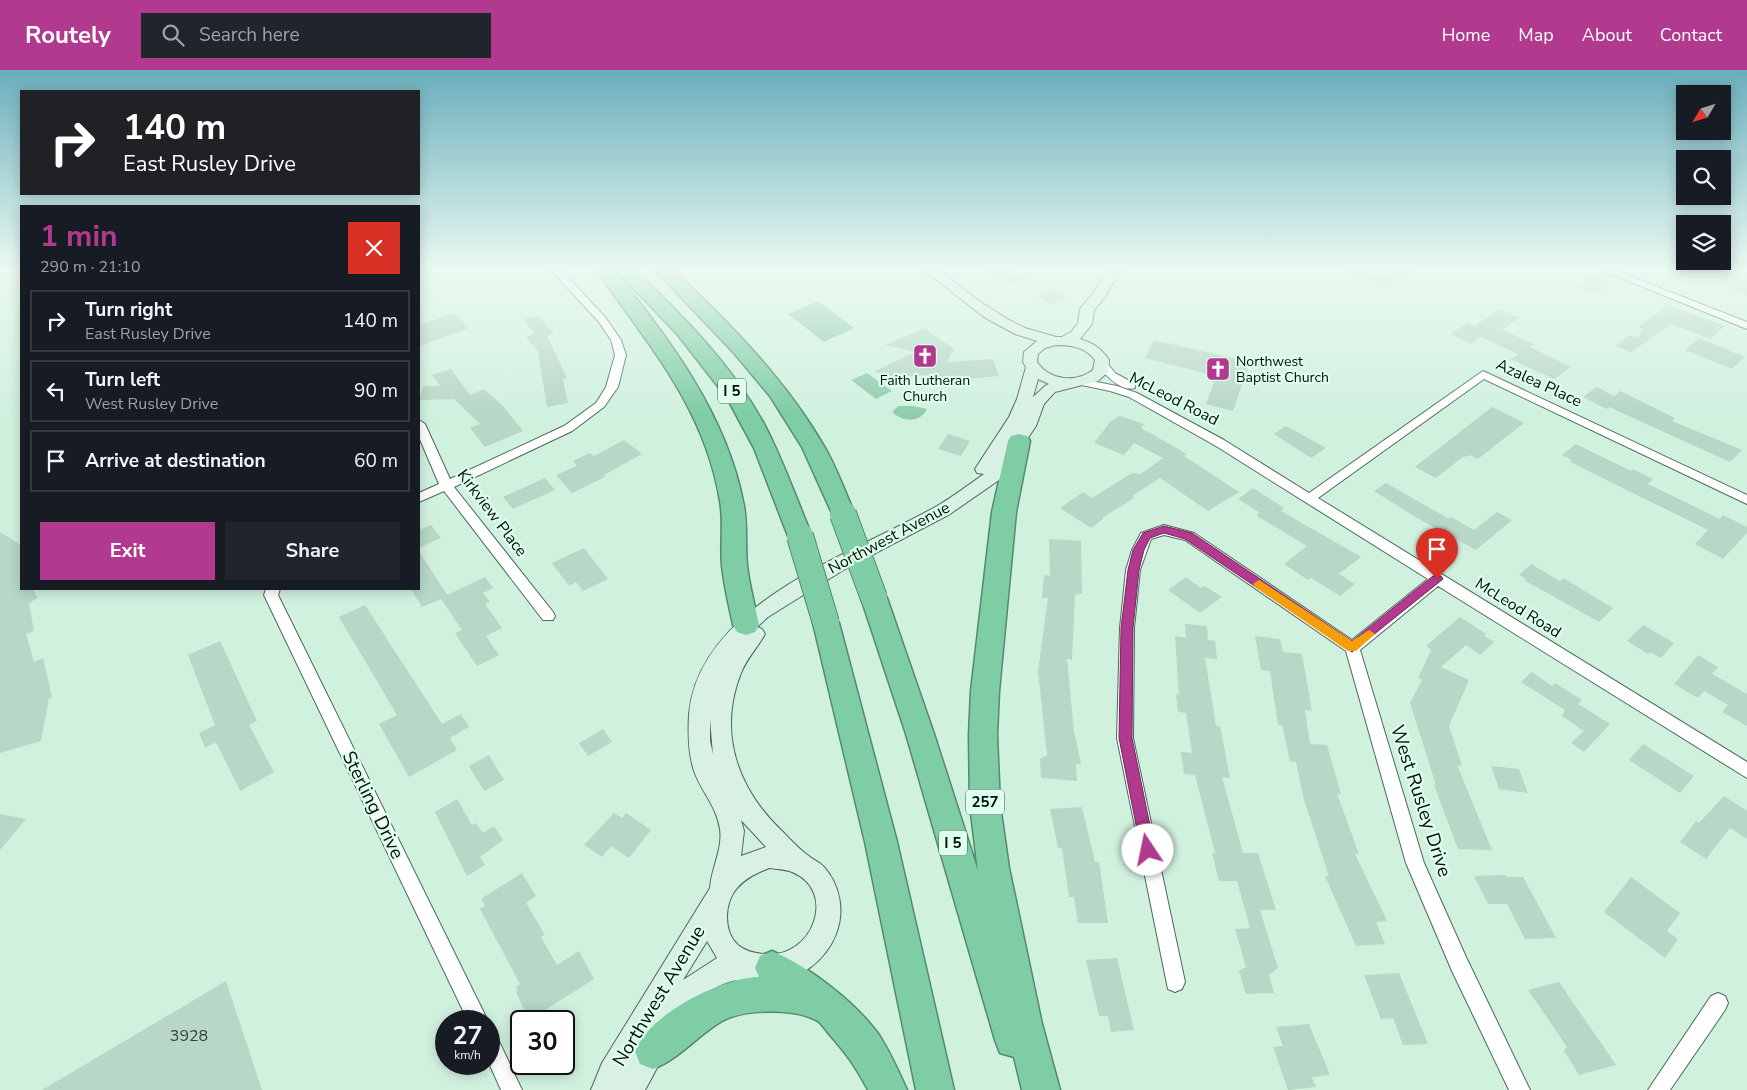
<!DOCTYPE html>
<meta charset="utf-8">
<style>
body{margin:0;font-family:"Nunito Sans",sans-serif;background:#20242c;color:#f1f3f6;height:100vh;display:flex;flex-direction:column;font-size:19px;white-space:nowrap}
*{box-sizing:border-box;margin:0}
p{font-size:16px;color:#9ea1a6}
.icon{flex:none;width:28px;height:28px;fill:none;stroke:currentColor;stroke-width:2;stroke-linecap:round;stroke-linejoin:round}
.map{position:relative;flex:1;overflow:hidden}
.details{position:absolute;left:20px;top:135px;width:400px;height:385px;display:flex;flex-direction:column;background:#171b24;border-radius:0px;box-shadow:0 2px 12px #0003}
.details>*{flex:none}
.top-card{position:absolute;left:20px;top:20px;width:400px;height:105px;border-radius:0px;box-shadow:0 2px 12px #0003;background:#202124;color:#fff;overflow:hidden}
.needle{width:32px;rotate:232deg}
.controls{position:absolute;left:1676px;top:15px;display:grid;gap:10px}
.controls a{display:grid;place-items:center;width:55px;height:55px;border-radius:0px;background:#171b24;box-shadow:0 2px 12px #0003;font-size:25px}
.speed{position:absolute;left:435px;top:940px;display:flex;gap:10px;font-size:25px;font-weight:700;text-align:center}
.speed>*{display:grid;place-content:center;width:65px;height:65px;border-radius:50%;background:#171b24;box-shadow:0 2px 12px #0003;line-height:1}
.speed small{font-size:12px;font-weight:400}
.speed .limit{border:2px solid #111;border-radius:8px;background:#fff;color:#111}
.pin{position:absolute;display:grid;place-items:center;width:42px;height:42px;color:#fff;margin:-51px -21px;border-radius:50% 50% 50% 0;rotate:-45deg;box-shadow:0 0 5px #0007}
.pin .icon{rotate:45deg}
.me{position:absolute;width:55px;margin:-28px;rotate:349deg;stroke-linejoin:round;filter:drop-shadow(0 0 4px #0008)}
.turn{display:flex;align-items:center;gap:18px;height:105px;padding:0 20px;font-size:22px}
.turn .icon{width:65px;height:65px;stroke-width:2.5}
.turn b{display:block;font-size:35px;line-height:42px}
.round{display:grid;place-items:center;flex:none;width:52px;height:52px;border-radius:0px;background:#20242c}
.overview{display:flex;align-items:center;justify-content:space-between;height:85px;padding:0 20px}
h1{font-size:30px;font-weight:700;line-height:38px;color:#b13a8f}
.action{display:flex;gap:10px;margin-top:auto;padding:10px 20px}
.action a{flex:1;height:58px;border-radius:0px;background:#b13a8f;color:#fff;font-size:20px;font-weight:700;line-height:58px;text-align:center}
.action a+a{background:#20242c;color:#f1f3f6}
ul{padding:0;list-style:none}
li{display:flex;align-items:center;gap:15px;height:62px;margin:0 10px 8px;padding:0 10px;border:2px solid #363941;border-radius:0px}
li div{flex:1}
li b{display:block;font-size:19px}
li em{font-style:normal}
header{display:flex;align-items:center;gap:30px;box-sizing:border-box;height:70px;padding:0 25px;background:#b13a8f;color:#fff}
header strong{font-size:24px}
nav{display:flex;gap:28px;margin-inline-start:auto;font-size:18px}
.search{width:350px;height:45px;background:#20242c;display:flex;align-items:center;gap:12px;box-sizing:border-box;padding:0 18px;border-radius:0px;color:#9ea1a6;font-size:19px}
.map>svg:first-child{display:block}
.green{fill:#92ccad}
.building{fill:#b8d7c6}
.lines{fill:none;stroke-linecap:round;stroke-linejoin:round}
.street-casing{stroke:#4c6859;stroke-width:2}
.secondary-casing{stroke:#4c6859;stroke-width:2}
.highway-casing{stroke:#548a6e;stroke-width:3}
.street{fill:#fff;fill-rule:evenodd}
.secondary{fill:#d9f0e4;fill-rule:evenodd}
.highway{fill:#7fcda5;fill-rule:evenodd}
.highway-bridge-casing{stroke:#548a6e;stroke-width:28;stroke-linecap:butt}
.highway-bridge{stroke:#7fcda5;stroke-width:26}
.route{fill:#b13a8f;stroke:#73265d}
.slow{fill:#f59e0b}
.labels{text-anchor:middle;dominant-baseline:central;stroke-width:4.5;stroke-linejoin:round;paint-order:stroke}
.far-poi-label{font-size:14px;fill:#050f09;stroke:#deffed;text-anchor:start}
.shield{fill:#deffed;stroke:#46574d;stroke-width:1}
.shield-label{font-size:15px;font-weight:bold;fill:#050f09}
.street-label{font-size:16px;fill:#050f09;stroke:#deffed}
.near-number-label{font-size:16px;fill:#324138}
.near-street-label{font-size:19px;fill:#050f09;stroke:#deffed}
</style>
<header>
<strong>Routely</strong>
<div class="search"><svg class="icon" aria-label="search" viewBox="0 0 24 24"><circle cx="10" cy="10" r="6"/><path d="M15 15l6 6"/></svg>Search here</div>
<nav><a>Home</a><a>Map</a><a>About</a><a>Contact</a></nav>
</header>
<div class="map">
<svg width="1747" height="1020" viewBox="0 0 1747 1020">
<rect width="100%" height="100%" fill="#d1f1df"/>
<path class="green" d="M 818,231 L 854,258 L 824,272 L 788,244 Z
M 867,303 L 892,321 L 876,329 L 851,310 Z
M 898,336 L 913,336 L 927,339 C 920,353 904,352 893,343 L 893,341 Z"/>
<path class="building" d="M 986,200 L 1013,200 L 1028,208 L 1012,215 Z
M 1342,200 L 1414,200 L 1382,218 Z
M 1729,203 L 1747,210 L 1747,225 L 1716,213 Z
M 1593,204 L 1614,213 L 1597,224 L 1577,216 Z
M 1053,218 L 1068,227 L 1051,235 L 1037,226 Z
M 1669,235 L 1725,256 L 1710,269 L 1671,254 L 1631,282 L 1616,276 L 1630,265 L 1638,268 L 1642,259 L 1638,257 Z
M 1500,239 L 1520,247 L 1502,260 L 1534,274 L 1530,277 L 1571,297 L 1554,309 L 1511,289 L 1518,284 L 1481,267 L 1471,274 L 1450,264 L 1467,253 L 1475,256 Z
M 454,243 L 469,258 L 419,276 L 419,255 Z
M 538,245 L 554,264 L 547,266 L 567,308 L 563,310 L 568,333 L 547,337 L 538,281 L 526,267 L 535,264 L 523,250 Z
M 924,258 L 954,279 L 947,292 L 993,289 L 999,306 L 942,311 L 941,307 L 930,308 L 925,305 L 902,307 L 891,312 L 875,301 L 915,282 L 885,275 Z
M 1699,268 L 1745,287 L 1732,299 L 1685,280 Z
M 1154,270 L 1250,292 L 1233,341 L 1206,334 L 1216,306 L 1145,288 Z
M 451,299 L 470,325 L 484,319 L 502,335 L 523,361 L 485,377 L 470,358 L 480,354 L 454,329 L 419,330 L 423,316 L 440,316 L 432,305 Z
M 1597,317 L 1614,326 L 1620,321 L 1675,348 L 1672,351 L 1742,380 L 1730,392 L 1609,337 L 1607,339 L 1583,327 Z
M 1492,337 L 1524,353 L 1478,389 L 1470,385 L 1467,387 L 1464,386 L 1436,408 L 1415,397 Z
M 1120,346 L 1144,354 L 1141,358 L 1187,384 L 1184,386 L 1239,422 L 1208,441 L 1160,408 L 1132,426 L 1134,428 L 1102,448 L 1103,449 L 1091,458 L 1060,438 L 1083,422 L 1092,428 L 1132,403 L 1141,404 L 1163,388 L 1134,373 L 1124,385 L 1094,373 L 1111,351 Z
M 1286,356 L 1326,378 L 1311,388 L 1274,364 Z
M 948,364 L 970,371 L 961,386 L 938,379 Z
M 624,370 L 642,384 L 604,405 L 605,407 L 572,423 L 556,405 L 577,396 L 573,391 L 590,383 L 594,386 Z
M 1576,374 L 1631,401 L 1633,399 L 1653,409 L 1648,414 L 1720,449 L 1723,445 L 1747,457 L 1747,463 L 1723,489 L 1695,474 L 1708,460 L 1570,392 L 1572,390 L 1562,385 Z
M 545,408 L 555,420 L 513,439 L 503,427 Z
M 1386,413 L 1449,449 L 1451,447 L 1474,460 L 1497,442 L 1512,450 L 1476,480 L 1417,448 L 1374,421 Z
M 1253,418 L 1284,438 L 1281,441 L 1361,487 L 1339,504 L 1355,514 L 1340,526 L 1311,508 L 1308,510 L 1284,494 L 1307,476 L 1257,446 L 1259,442 L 1238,429 Z
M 431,455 L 441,468 L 419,478 L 419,460 Z
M 0,462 L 21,475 L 21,519 L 32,519 L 38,528 L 29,533 L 34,561 L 26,564 L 34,592 L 43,588 L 52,627 L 49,628 L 41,671 L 0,683 Z
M 1049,469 L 1081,471 L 1082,523 L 1075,525 L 1072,590 L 1067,589 L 1074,661 L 1081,694 L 1076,694 L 1077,711 L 1041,708 L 1040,689 L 1047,685 L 1038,601 L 1048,528 L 1042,528 L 1044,505 L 1050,506 Z
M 584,478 L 608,509 L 583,521 L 576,512 L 569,516 L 552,493 Z
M 419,481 L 447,525 L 485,507 L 493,518 L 483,523 L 490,532 L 485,534 L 502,558 L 486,566 L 499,585 L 477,596 L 455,563 L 462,560 L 441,529 L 422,537 L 411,519 L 419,519 Z
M 1531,494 L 1560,511 L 1563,508 L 1613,538 L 1599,552 L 1524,510 L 1526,509 L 1519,505 Z
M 1186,507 L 1201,518 L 1205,516 L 1222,527 L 1200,543 L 1168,520 Z
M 365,535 L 442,654 L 461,644 L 469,657 L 450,668 L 457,680 L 409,707 L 379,654 L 397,645 L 339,547 Z
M 1460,547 L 1486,564 L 1484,566 L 1494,572 L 1480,585 L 1466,575 L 1441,597 L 1469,610 L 1449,656 L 1462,696 L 1457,695 L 1492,780 L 1458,779 L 1434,715 L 1436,715 L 1410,633 L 1422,610 L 1418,608 L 1431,580 L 1426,576 Z
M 1185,554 L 1207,556 L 1208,570 L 1215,571 L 1217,589 L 1205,588 L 1216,656 L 1220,656 L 1230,708 L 1222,707 L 1243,783 L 1258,783 L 1276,840 L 1260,840 L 1278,898 L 1269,905 L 1274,923 L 1246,924 L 1239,901 L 1246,897 L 1235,859 L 1250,858 L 1237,811 L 1219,811 L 1212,783 L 1215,783 L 1195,705 L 1184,704 L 1181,682 L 1192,683 L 1186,643 L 1178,642 L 1176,624 L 1179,625 L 1175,566 L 1186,568 Z
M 1643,555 L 1674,573 L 1661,588 L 1650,582 L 1648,584 L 1627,571 Z
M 1255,566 L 1280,569 L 1283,582 L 1302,584 L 1312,641 L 1305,640 L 1310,674 L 1327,675 L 1341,724 L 1337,724 L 1359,784 L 1355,784 L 1387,851 L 1376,852 L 1385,874 L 1356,876 L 1325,806 L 1329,806 L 1304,730 L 1296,692 L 1290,691 L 1282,655 L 1278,655 L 1270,601 L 1261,600 Z
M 220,571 L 257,651 L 249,655 L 274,702 L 240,721 L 216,672 L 205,678 L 199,663 L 215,655 L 188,585 Z
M 1698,585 L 1718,597 L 1712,604 L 1747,624 L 1747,656 L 1722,642 L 1728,635 L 1704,621 L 1698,628 L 1674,614 Z
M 1532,602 L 1552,616 L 1555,613 L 1582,630 L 1578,634 L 1610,654 L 1584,682 L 1571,673 L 1584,661 L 1562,646 L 1565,640 L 1521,612 Z
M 603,659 L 612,672 L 588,686 L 579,673 Z
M 1643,674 L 1694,706 L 1680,723 L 1629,690 Z
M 489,685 L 504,710 L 484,721 L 469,696 Z
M 1491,696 L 1519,699 L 1528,723 L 1499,719 Z
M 1724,726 L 1747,741 L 1747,769 L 1730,758 L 1706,789 L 1680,772 L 1696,751 L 1699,753 Z
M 457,729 L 472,755 L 476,753 L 483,763 L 494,756 L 503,770 L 480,787 L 485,795 L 467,806 L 435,742 Z
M 1082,737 L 1095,792 L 1099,792 L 1108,853 L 1078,853 L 1074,827 L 1069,827 L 1062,778 L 1058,778 L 1050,739 Z
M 614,743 L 622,748 L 626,743 L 651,760 L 629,788 L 611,776 L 602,787 L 584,775 Z
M 0,744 L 26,749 L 0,780 Z
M 522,803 L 536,826 L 526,833 L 545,865 L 541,867 L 557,895 L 579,881 L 594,909 L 529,950 L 516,922 L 518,921 L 516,917 L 520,914 L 480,839 L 485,836 L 481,829 Z
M 1505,805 L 1507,807 L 1523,807 L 1556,868 L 1525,869 L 1507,834 L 1488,834 L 1474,806 Z
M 1631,807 L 1680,843 L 1667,861 L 1678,869 L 1665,888 L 1604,842 Z
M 1117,888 L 1134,960 L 1111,962 L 1108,946 L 1099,946 L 1086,890 Z
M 1399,903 L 1428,974 L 1403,975 L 1393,948 L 1381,949 L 1364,905 Z
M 226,911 L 262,1020 L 42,1020 Z
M 1559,912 L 1616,995 L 1579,1005 L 1564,981 L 1567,977 L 1528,920 Z
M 1309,954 L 1330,1005 L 1312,1007 L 1316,1017 L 1288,1020 L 1273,977 L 1283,976 L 1276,957 Z"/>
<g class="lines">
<defs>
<path id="street" d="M 551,200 L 561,200 L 605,247 L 621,270 L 626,285 L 618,317 L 604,337 L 572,361 L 454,417 L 553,542 L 555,546 L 553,550 L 543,550 L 444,421 L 419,432 L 419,423 L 439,414 L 419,367 L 419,350 L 425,354 L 450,409 L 564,356 L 596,333 L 606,317 L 615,285 L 611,270 L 598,251 Z
M 1601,200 L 1614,200 L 1747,252 L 1747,259 Z
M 1103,292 L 1107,293 L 1115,303 L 1135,314 L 1135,318 C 1121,322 1105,305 1098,295 Z
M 1483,301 L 1747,425 L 1747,434 L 1484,309 L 1318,428 L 1747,692 L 1747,708 L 1438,516 L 1360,580 L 1424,793 L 1466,887 L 1530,1020 L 1509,1020 L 1452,901 L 1406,793 L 1346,581 L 1185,470 L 1164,465 L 1151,469 L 1140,500 L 1134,558 L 1133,668 L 1185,912 L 1182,919 L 1175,922 L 1168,919 L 1117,668 L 1120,558 L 1126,500 L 1132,480 L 1141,463 L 1164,455 L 1194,463 L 1352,570 L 1428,509 L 1216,376 L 1129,327 L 1110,321 L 1077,314 L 1075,312 L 1081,309 L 1117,316 L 1137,323 L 1224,370 L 1309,423 Z
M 266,519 L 280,519 L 278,525 L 488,951 L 468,951 L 264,525 Z
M 1718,923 L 1725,926 L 1728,933 L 1725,940 L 1670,1020 L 1648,1020 L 1711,926 Z
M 489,962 L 496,965 L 522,1020 L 501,1020 L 489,993 Z"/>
<path id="secondary" d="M 924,200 L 939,200 L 979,231 L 1009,250 L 1025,258 L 1056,267 L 1062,267 L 1071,262 L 1078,253 L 1080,239 L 1092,225 L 1107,200 L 1121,200 L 1105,227 L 1094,240 L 1092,254 L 1080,269 C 1093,273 1101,278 1109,290 L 1108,302 L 1098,311 L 1055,322 L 1044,334 L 1036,356 L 999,410 L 950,444 L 845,499 L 768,547 L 757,557 L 762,559 L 765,564 C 758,577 747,588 741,603 C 717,664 738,720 784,763 C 792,771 800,780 809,786 C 813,790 820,792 824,797 C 840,815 845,841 836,864 C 826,890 799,912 769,911 C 749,909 733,907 715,918 C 683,939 664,987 645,1020 L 591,1020 L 602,993 L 710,818 C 711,799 723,779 720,759 C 717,737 701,721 694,701 C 688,683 688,663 689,644 C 699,533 855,483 937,436 C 953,427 968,415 984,404 L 977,403 L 975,399 L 1009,347 L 1017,329 L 1026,297 L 1023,292 L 1024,282 L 1037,271 L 1015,264 L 984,247 ZM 1056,275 C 1071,275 1085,277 1095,290 L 1093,300 C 1076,313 1050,311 1037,292 L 1038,284 L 1045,278 ZM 1038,309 L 1049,314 L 1045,316 L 1033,327 ZM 710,649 L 713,684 L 710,671 ZM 741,750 L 766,777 L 741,786 L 744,761 ZM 769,798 C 776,799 785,799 792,802 C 839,821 812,891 763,884 C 754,883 745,881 738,875 C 723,861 724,833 737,818 C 746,808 757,803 769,798 ZM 707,871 L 717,888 L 683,910 Z"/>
<path id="highway" d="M 596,200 L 614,200 C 669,269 725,342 743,431 C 748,452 745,474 747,495 C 749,515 755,535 759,555 L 755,562 L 746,565 L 737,562 L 733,555 C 729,535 724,516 722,495 C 720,474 724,452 720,431 C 705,338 648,274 596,200 Z
M 616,200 L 635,200 C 683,246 732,295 764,354 C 783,390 796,428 812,466 L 808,472 L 800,474 L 792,472 L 788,466 L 754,378 L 727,328 L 678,265 Z
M 655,200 L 674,200 C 730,254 786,310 825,378 C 837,399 845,422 855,444 L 851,450 L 843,452 L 835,450 L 802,377 L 770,326 L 734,283 Z
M 1019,364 L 1027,366 L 1030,371 L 1016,442 L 999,621 L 997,665 L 1000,735 L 1009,798 L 1042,954 L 1060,1020 L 1022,1020 L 1014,987 L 1000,983 L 995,970 L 906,664 L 861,528 L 865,521 L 874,519 L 883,521 L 887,528 L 934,664 L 978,801 L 970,735 L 969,665 L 971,621 L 992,442 L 1008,371 L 1011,366 Z
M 826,543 L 835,546 L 839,553 L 897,772 L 954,1020 L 916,1020 L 865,772 L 813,553 L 817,546 Z
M 772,881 C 810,897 855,932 879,965 C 890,982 899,1002 907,1020 L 868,1020 C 856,997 846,983 829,964 C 825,959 821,952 816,950 C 794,938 743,939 722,951 C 698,965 679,989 653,999 L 640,994 L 635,981 C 650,944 720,908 759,907 L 755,898 L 760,886 Z"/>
</defs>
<use href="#street" class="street-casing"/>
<use href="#secondary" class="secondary-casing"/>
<use href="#highway" class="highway-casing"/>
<use href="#street" class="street"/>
<use href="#secondary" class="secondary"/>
<use href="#highway" class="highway"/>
<defs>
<path id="highway-bridge" d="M 843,444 L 874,528
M 800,466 L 826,553"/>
</defs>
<use href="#highway-bridge" class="highway-bridge-casing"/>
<use href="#highway-bridge" class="highway-bridge"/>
</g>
<linearGradient id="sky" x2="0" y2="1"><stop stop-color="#69aebc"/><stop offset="0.58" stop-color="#eaf9f1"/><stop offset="1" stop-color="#eaf9f1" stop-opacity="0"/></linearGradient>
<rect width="1747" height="343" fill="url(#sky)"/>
<path class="route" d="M 1164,456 L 1192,463 L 1352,571 L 1433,506 L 1441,506 L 1443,509 L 1352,582 L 1185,469 L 1164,463 L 1150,468 L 1144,480 L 1139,500 L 1133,558 L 1132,668 L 1155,780 L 1153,785 L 1148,787 L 1143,785 L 1141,780 L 1119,668 L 1121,558 L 1128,500 L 1133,480 L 1143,463 Z"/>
<path class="slow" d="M 1259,510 L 1352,571 L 1369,560 L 1375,564 L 1356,581 L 1348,581 L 1255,517 L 1253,514 Z"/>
<defs>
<symbol id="church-square" viewBox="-11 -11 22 22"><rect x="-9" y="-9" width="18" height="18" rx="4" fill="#b13a8f" stroke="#deffed"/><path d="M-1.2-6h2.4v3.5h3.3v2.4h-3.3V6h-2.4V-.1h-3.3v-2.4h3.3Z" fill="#fff"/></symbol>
</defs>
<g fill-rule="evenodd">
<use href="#church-square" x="911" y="272" width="28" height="28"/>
<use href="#church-square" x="1204" y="285" width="28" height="28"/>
</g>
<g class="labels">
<g class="far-poi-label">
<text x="1236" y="291">Northwest<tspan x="1236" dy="16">Baptist Church</tspan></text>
<text x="925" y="310" text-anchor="middle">Faith Lutheran<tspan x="925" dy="16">Church</tspan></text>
</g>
<g class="shield">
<rect x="718" y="308.5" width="28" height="25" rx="4"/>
<rect x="966" y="719.5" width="38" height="25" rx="4"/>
<rect x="939" y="760.5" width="28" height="25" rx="4"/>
</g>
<g class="shield-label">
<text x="732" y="321">I 5</text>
<text x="985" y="732">257</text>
<text x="953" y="773">I 5</text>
</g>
<g class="street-label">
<text transform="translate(1539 313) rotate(25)">Azalea Place</text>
<text transform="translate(1174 329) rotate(27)">McLeod Road</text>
<text transform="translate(492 443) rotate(53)">Kirkview Place</text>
<text transform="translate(889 468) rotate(-28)">Northwest Avenue</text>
<text transform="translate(1518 538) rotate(32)">McLeod Road</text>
</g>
<g class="near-number-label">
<text x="189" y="966">3928</text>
</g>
<g class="near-street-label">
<text transform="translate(1421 731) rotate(72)">West Rusley Drive</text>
<text transform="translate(373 735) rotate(64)">Sterling Drive</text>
<text transform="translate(659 926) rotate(-59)">Northwest Avenue</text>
</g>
</g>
</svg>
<div class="controls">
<a><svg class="needle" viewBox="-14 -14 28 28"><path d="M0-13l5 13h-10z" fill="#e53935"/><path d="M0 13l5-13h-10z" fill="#9ea1a6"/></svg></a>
<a><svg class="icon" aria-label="search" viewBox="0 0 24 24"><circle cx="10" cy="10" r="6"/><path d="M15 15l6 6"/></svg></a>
<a><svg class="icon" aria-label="layers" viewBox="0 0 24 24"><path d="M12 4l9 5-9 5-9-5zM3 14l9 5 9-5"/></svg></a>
</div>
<div class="speed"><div>27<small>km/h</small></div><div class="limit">30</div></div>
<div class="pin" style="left:1437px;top:509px;background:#d93025"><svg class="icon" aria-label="arrive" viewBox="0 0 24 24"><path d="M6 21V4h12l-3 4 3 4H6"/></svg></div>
<svg class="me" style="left:1148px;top:780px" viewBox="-20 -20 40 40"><circle r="19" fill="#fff"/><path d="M0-13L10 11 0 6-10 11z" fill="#b13a8f"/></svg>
<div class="top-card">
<div class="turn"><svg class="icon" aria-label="right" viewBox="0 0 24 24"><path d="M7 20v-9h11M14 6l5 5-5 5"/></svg><div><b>140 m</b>East Rusley Drive</div></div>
</div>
<section class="details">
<div class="overview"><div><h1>1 min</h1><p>290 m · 21:10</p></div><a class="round" style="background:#d93025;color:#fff"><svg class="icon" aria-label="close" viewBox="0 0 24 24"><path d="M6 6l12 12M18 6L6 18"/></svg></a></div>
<ul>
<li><svg class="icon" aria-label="right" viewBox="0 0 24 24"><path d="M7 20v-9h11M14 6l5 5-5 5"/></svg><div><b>Turn right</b><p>East Rusley Drive</p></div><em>140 m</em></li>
<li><svg class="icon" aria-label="left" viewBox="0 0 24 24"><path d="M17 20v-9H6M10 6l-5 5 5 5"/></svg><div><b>Turn left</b><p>West Rusley Drive</p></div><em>90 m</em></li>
<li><svg class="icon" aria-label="arrive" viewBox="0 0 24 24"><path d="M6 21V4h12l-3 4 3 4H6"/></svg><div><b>Arrive at destination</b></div><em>60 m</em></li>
</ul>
<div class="action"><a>Exit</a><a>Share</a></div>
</section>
</div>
